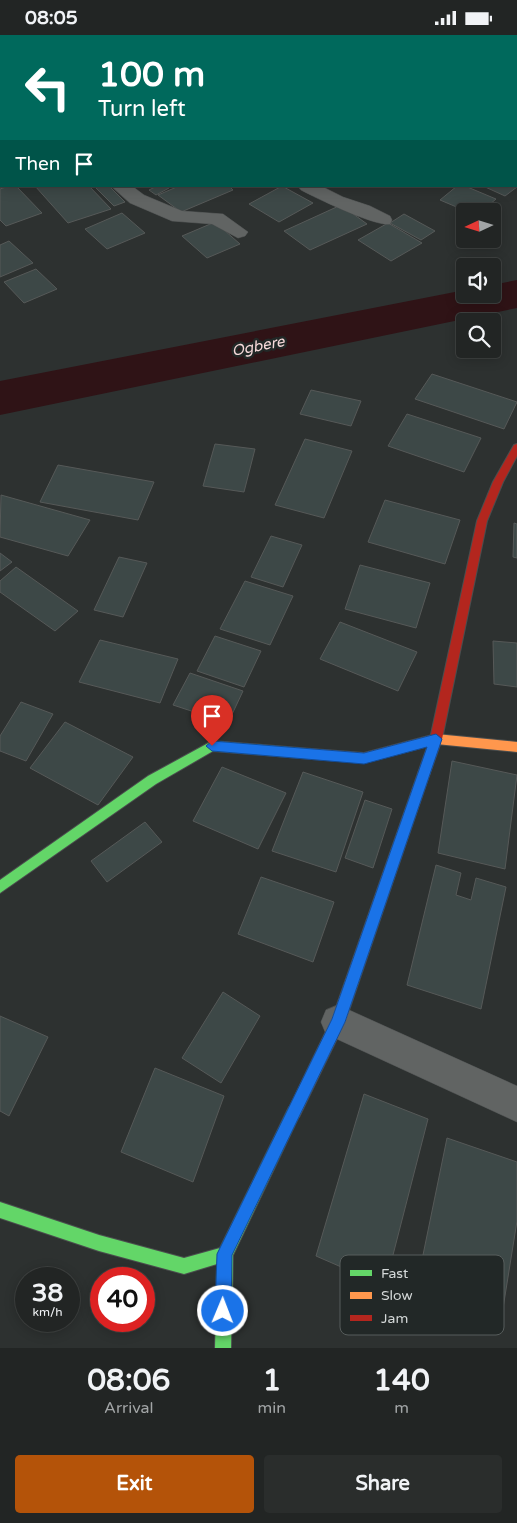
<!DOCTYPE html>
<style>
body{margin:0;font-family:"Varela Round",sans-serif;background:#2a2d2c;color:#f1f3f6;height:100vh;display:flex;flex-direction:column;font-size:19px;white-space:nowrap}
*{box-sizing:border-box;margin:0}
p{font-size:16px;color:#a2a5a6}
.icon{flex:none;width:28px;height:28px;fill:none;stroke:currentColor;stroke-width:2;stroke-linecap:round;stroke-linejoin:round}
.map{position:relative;height:1313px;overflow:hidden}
.details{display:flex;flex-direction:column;background:#222524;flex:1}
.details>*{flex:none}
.banner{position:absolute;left:0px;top:0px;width:518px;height:152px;box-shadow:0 2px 12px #0003,0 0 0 1px #3f4241;background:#00695c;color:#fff;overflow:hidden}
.needle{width:32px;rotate:266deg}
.controls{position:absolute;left:456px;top:168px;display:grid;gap:10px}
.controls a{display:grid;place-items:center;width:45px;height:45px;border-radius:5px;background:#222524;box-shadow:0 2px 12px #0003,0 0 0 1px #3f4241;font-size:25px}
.speed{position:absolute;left:15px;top:1232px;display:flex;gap:10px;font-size:25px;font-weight:700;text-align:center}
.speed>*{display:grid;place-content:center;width:65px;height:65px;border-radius:50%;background:#222524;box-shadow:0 2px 12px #0003,0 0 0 1px #3f4241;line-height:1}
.speed small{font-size:12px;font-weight:400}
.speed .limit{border:8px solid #d22;background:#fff;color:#111}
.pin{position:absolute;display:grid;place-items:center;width:42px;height:42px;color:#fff;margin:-51px -21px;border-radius:50% 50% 50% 0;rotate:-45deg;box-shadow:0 0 5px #0007}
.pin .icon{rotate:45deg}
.me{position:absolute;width:55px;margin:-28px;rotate:1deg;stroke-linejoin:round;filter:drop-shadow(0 0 4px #0008)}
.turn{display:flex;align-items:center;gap:18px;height:105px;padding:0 15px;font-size:22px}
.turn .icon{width:65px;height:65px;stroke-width:2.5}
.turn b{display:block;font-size:35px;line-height:42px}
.then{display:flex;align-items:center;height:48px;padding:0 15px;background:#0003;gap:10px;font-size:19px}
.eta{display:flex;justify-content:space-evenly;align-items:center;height:85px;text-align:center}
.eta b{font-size:30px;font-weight:700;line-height:35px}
.button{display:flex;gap:10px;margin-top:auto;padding:10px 15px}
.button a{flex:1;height:58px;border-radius:5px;background:#b45309;color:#fff;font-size:20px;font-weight:700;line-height:58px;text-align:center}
.button a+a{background:#2a2d2c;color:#f1f3f6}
.status{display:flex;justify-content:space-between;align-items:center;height:35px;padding:0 25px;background:#222524;direction:ltr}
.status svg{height:14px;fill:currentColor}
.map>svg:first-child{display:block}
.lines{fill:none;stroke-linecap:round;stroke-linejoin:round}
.river{fill:#2f1316;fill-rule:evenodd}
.building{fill:#3d4847;stroke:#565958}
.street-casing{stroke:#4b4e4e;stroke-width:1}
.fast-casing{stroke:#4b4e4e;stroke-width:2}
.slow-casing{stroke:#4b4e4e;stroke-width:2}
.jam-casing{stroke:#4b4e4e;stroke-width:2}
.street{fill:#616463;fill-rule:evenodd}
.fast{fill:#63d668;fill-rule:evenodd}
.slow{fill:#ff974d;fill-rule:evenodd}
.jam{fill:#b3261e;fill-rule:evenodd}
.route{fill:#1a73e8;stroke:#114b97}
.labels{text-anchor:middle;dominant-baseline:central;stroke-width:5;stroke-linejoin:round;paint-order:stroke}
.far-water-label{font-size:15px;font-style:italic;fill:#f6d9d9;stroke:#222827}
.key{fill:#222827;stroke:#575d5c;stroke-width:1}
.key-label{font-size:14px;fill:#d4d8d8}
</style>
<div class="status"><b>08:05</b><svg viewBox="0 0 49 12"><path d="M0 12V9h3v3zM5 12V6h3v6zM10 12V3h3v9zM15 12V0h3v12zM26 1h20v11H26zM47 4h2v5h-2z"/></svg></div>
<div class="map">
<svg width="517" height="1313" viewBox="0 0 517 1313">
<rect width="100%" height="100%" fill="#2d3130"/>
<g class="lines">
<path class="river" d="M 517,245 L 517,273 L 0,380 L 0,346 L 465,255 L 465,259 L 492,259 L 492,250 Z"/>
</g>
<path class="building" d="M 516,141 L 517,152 L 505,161 L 483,151 L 516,151 Z
M 9,151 L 16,151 L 42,178 L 6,191 L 0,185 L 0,154 Z
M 35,151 L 89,151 L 111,174 L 68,188 Z
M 94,151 L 109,151 L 125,167 L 114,171 Z
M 157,151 L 166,151 L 169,153 L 156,160 L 149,155 Z
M 179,151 L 229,151 L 233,155 L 181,177 L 158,160 Z
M 282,151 L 313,168 L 279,187 L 249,169 Z
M 457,151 L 465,151 L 496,164 L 482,176 L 466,176 L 440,165 Z
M 341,170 L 367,189 L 310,215 L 284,196 Z
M 122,178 L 145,198 L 107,214 L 85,194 Z
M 404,179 L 435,196 L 421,205 L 390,188 Z
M 215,187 L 240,209 L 207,223 L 182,201 Z
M 388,188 L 422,208 L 391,226 L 358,205 Z
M 9,206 L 33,228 L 0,242 L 0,210 Z
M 36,234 L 57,254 L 24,268 L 4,247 Z
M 432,339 L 517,367 L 504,394 L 415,364 Z
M 311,355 L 361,366 L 351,391 L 300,379 Z
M 407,379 L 481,403 L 464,437 L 388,411 Z
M 305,404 L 352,416 L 324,483 L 275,470 Z
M 215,409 L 255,414 L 244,457 L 203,451 Z
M 58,430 L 154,447 L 138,485 L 40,467 Z
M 1,460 L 90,485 L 68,521 L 0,502 Z
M 385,465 L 460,485 L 445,529 L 368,507 Z
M 514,488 L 517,489 L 517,523 L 513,522 Z
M 271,501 L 302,510 L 283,552 L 251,542 Z
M 0,518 L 12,527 L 0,536 Z
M 119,522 L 147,528 L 123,582 L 94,575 Z
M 360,530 L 430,548 L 416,593 L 345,574 Z
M 16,532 L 78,576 L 55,596 L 0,557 L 0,546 Z
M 245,546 L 293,561 L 270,610 L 220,594 Z
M 340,587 L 417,617 L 398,656 L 320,624 Z
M 215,601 L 261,616 L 244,652 L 197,636 Z
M 100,605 L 178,624 L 160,668 L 79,647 Z
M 493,606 L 517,608 L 517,652 L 494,649 Z
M 190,638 L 243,656 L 228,688 L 173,670 Z
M 21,667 L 53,679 L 26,726 L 0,716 L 0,701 Z
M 65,687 L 133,722 L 98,770 L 30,733 Z
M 452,726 L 517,740 L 505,834 L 438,818 Z
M 222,732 L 286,758 L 258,814 L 193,786 Z
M 303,737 L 363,757 L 336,837 L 272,816 Z
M 365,765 L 392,774 L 373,833 L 345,823 Z
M 145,787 L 162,807 L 107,847 L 91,826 Z
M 436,830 L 461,838 L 456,860 L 471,865 L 476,843 L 506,852 L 481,974 L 407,950 Z
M 261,842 L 334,867 L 313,927 L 238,899 Z
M 223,957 L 260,981 L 221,1048 L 182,1023 Z
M 0,981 L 48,1002 L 9,1081 L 0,1076 Z
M 155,1033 L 224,1061 L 193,1147 L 121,1117 Z
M 364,1059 L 428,1084 L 385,1251 L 316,1221 Z
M 447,1103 L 517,1127 L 517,1186 L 500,1292 L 415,1259 Z"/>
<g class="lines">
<defs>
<path id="street" d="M 0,1 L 1,1 L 1,11 L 0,11 Z
M 0,93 L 1,93 L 1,103 L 0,103 Z
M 516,115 L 517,115 L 517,125 L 516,125 Z
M 111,151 L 132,151 L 144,160 L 182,176 L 223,179 L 248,197 L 245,201 L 238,203 L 212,189 L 172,186 L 130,168 Z
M 298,151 L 321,151 L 343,162 L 370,171 L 390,181 L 392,185 L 390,189 C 376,192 316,163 301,155 Z
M 338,970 L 517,1051 L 517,1087 L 326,999 L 321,987 L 326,975 Z"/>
<path id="fast" d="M 212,706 L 312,714 L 316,715 L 318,719 L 316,723 L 312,724 L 213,716 L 156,749 L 0,858 L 0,845 L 148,741 Z
M 294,1070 L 299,1072 L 301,1077 L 233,1220 L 231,1313 L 215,1313 L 217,1229 L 184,1239 L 99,1216 L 0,1183 L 0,1167 L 99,1200 L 184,1223 L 220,1213 L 289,1072 Z"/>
<path id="slow" d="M 436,699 L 517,707 L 517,717 L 436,709 L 364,728 L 312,724 L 308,723 L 306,719 L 308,715 L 312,714 L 364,718 Z
M 424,733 L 428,734 L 430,738 L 345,987 L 299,1082 L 294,1084 L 289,1082 L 287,1077 L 332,984 L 418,738 L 420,734 Z"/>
<path id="jam" d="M 517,409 L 517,421 L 503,447 L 487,486 L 442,704 L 430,738 L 428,742 L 424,743 L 420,742 L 418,738 L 430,704 L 477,486 L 493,447 L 514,410 Z"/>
</defs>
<use href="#street" class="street-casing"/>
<use href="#fast" class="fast-casing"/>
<use href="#slow" class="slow-casing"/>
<use href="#jam" class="jam-casing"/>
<use href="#street" class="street"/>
<use href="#fast" class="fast"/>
<use href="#slow" class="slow"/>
<use href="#jam" class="jam"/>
</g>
<path class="route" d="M 436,699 L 442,704 L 345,987 L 232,1220 L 231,1276 L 229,1281 L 223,1284 L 218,1281 L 215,1276 L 217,1219 L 332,984 L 427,712 L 364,729 L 212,716 L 206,711 L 212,706 L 364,718 Z"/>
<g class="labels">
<g class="far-water-label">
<text transform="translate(258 311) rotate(-11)">Ogbere</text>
</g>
</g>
<rect x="340" y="1220" width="164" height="80" rx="8" class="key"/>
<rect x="350" y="1235" width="22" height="6" fill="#63d668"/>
<rect x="350" y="1257" width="22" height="7" fill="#ff974d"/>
<rect x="350" y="1280" width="22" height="6" fill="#b3261e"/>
<g class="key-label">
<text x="381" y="1243">Fast</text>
<text x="381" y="1265">Slow</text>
<text x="381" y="1288">Jam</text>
</g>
</svg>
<div class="controls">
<a><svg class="needle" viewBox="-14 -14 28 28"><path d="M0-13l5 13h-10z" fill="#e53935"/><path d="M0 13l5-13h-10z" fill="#a2a5a6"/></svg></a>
<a><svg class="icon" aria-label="sound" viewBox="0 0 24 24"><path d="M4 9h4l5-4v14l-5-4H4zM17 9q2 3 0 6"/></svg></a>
<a><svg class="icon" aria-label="search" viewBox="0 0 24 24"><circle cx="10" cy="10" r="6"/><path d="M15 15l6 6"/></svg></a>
</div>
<div class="speed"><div>38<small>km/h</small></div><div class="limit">40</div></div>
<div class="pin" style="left:212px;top:711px;background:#d93025"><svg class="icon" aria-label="arrive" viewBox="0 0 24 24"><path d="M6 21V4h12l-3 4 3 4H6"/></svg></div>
<svg class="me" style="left:223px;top:1276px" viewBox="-20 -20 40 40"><circle r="17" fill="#1a73e8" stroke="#fff" stroke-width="3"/><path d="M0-11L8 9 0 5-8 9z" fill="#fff"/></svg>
<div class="banner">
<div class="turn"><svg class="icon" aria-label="left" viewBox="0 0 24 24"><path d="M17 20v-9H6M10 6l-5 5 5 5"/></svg><div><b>100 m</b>Turn left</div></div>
<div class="then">Then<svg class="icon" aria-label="arrive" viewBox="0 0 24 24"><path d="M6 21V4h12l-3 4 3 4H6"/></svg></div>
</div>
</div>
<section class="details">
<div class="eta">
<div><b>08:06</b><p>Arrival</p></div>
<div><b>1</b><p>min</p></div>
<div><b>140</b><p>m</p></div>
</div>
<div class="button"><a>Exit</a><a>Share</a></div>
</section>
